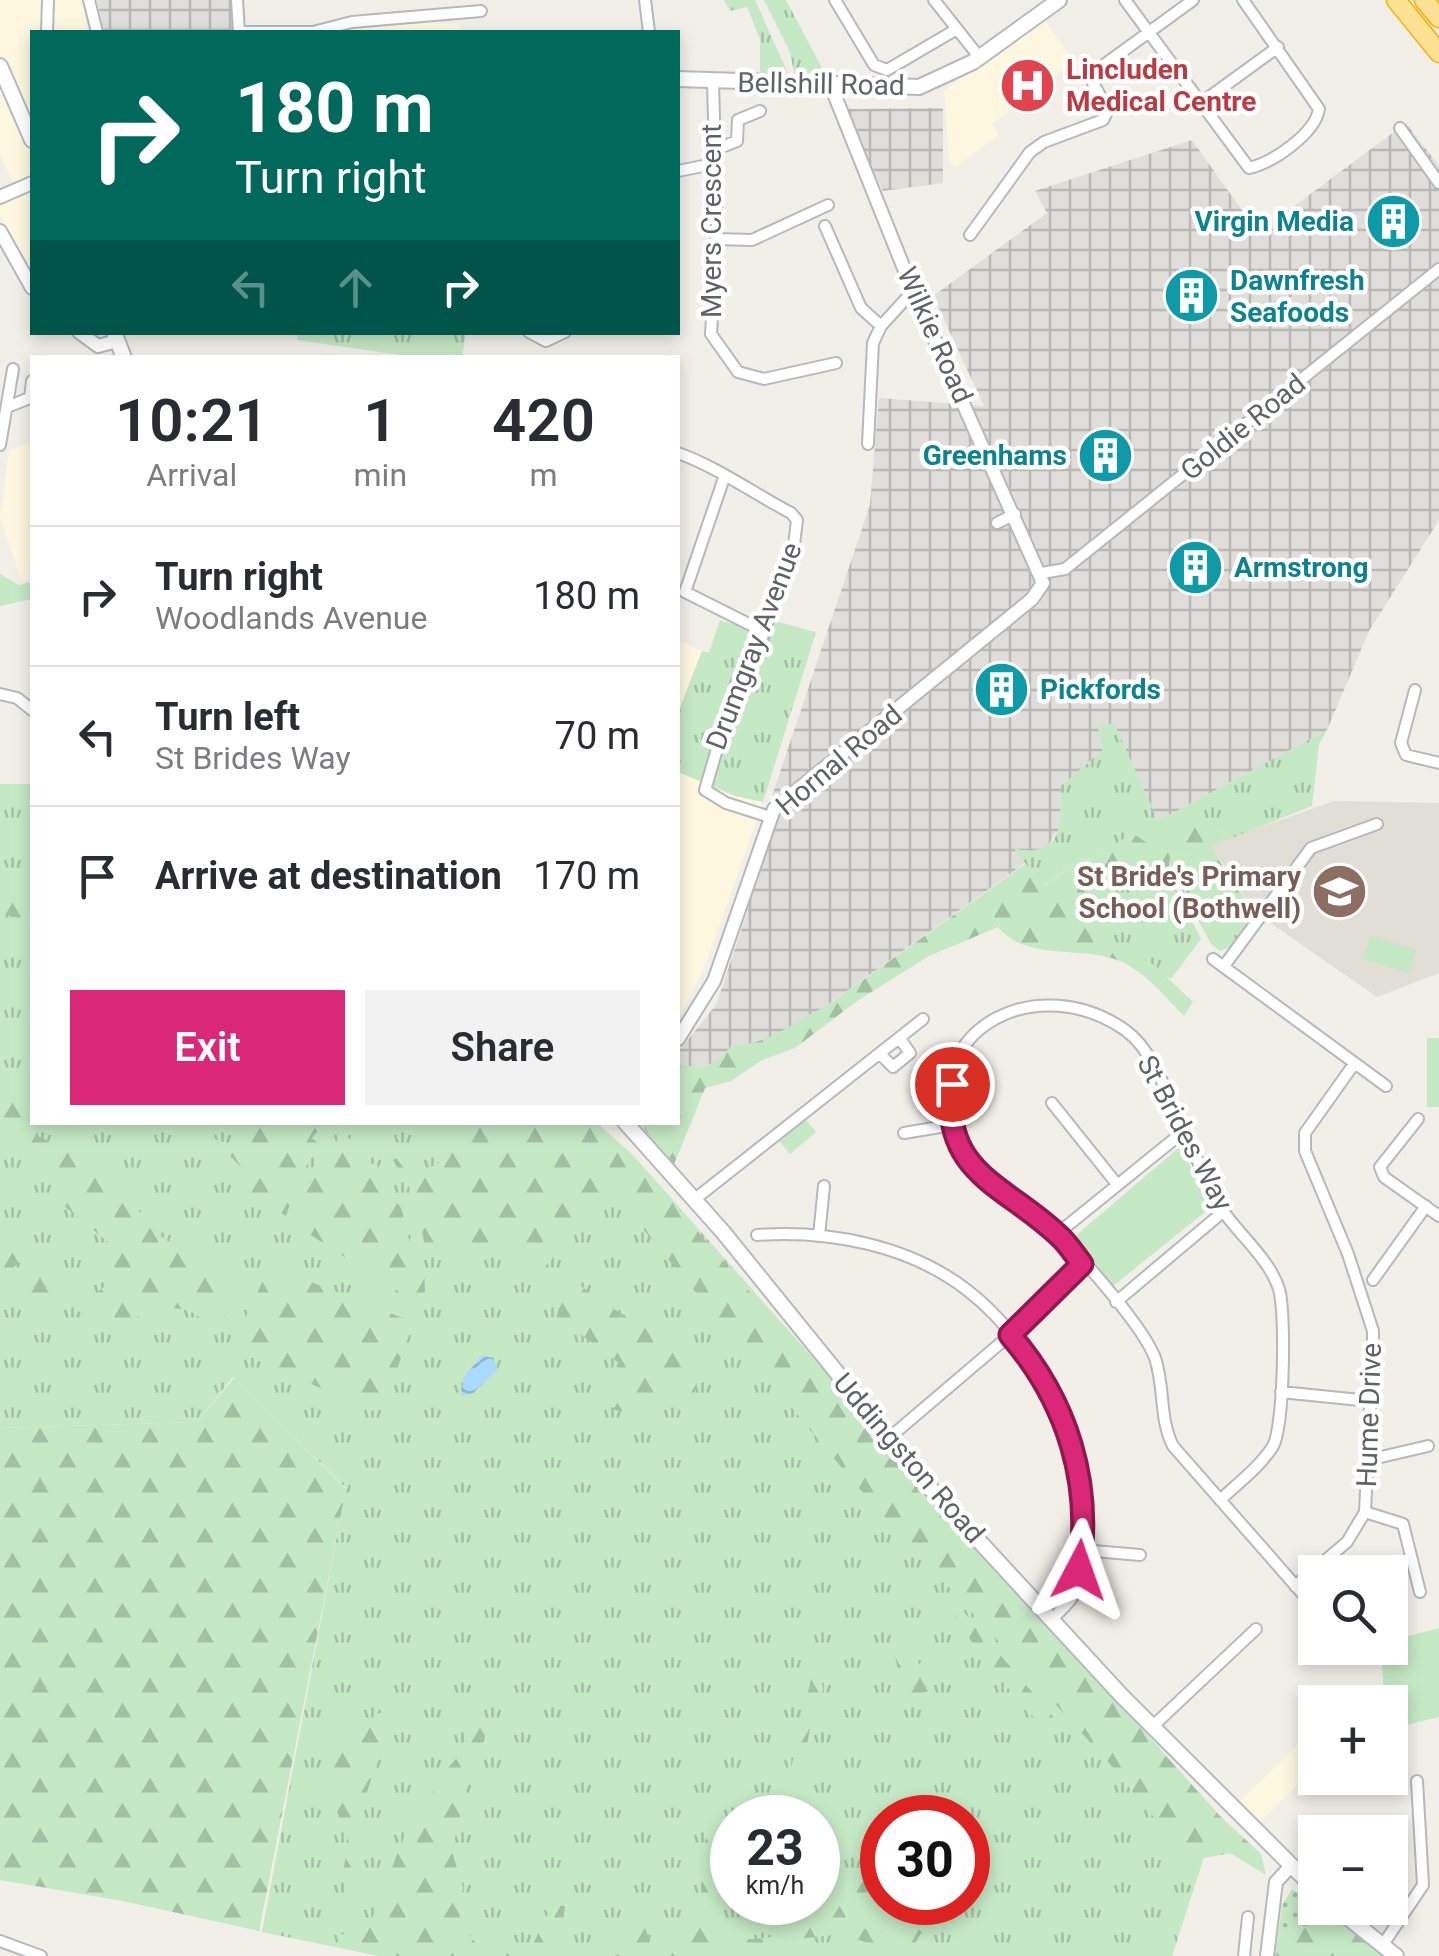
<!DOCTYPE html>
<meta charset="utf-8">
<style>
body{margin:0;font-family:Roboto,sans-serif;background:#f2f2f3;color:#2b2b33;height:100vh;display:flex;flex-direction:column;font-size:38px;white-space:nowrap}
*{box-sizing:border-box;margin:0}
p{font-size:32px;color:#7c7c81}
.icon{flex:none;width:55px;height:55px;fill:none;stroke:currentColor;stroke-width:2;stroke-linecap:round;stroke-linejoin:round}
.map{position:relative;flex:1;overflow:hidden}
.drawer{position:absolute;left:30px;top:355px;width:650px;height:770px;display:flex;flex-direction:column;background:#fff;border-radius:0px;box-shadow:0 5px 15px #0003}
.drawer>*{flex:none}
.top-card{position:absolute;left:30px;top:30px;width:650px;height:305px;border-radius:0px;box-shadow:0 5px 15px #0003;background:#00695c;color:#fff;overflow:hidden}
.controls{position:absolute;left:1298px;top:1555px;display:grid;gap:20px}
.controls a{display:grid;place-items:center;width:110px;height:110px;border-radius:0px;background:#fff;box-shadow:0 5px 15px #0003;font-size:50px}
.speed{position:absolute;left:710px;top:1795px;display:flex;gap:20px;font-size:50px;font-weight:700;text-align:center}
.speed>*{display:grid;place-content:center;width:130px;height:130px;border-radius:50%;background:#fff;box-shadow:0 5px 15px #0003;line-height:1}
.speed small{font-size:25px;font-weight:400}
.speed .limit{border:15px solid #d22;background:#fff;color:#111}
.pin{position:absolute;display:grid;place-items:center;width:85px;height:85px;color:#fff;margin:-42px;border:5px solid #fff;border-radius:50%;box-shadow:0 2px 10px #0007}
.me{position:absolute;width:110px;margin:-55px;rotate:4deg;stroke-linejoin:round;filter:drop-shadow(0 0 8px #0008)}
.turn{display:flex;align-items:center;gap:35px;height:210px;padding:0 40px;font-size:45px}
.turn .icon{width:130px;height:130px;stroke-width:2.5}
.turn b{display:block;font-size:70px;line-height:85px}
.lanes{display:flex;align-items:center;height:95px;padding:0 40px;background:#0003;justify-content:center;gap:50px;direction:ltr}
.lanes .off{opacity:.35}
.eta{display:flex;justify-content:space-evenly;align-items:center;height:170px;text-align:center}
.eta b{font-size:60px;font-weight:600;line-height:70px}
.cta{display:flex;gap:20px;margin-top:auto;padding:20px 40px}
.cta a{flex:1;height:115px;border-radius:0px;background:#db2777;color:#fff;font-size:40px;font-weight:600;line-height:115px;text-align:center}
.cta a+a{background:#f2f2f3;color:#2b2b33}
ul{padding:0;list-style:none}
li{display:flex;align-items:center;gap:30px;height:140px;padding:0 40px;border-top:2px solid #e1e1e2}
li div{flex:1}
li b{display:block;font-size:38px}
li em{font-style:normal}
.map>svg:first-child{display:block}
.commercial{fill:#fef7e0}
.industrial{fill:url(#industrial-grid)}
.education{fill:#e1ded6}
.grass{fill:url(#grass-tufts);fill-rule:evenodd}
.forest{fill:url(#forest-firs)}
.park{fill:#c5e8c5}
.garden{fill:url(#garden-dots)}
.water{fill:url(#water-waves)}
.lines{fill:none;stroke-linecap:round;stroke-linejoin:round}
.minor-casing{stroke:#b5b8bc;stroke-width:14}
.tertiary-casing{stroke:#b5b8bc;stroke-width:16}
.secondary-casing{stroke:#b6babf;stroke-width:18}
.motorway-casing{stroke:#f9ab00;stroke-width:21}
.minor{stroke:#fff;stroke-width:10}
.tertiary{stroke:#fff;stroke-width:12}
.secondary{stroke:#fff;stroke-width:14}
.motorway{stroke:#fde293;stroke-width:18}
.route-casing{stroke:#8e194d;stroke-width:25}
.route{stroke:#db2777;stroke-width:18}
.labels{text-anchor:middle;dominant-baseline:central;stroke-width:9;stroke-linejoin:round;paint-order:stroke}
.health-label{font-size:28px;font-weight:bold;fill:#be3a42;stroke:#fff;text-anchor:start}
.street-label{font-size:28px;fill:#5f6368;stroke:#fff}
.culture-label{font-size:28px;font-weight:bold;fill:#0d838f;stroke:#fff;text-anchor:start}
.education-label{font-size:28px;font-weight:bold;fill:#785e54;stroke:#fff;text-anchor:end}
</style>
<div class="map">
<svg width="1439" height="1956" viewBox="0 0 1439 1956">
<defs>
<pattern id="industrial-grid" width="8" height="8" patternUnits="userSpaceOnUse" patternTransform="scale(2.5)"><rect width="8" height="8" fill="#e0deda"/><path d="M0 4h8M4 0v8" fill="none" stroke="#b9b8b5"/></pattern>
<pattern id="grass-tufts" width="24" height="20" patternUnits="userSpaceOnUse" patternTransform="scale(2.5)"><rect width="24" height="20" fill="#c5e8c5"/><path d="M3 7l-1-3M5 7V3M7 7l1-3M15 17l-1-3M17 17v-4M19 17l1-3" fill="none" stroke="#a3c0a4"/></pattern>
<pattern id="forest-firs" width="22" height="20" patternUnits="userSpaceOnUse" patternTransform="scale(2.5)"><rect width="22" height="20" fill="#c5e8c5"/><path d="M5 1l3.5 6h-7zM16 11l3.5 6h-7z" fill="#a3c0a4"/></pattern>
<pattern id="garden-dots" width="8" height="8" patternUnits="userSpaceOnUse" patternTransform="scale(2.5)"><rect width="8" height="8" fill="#c5e8c5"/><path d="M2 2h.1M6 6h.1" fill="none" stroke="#a3c0a4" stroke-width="1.8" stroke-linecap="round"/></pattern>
<pattern id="water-waves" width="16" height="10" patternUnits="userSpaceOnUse" patternTransform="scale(2.5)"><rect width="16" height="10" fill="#aadaff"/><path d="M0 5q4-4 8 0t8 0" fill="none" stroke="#8eb4d2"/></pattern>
</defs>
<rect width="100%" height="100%" fill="#f1efe8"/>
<path class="commercial" d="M 0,0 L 82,0 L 88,32 L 32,32 L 32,278 L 0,215 L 0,201 L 19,193 L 0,155 Z
M 1044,19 L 1074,62 L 992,124 L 999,135 L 954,168 L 949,159 L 944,91 Z
M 418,22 L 461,25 L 460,32 L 329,32 Z
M 32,441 L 32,579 L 22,582 L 0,518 L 9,451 Z
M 678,640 L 702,651 L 678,713 Z
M 678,772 L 735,796 L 763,802 L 705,967 L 678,1020 Z
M 1315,1728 L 1315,1778 L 1335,1778 L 1324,1789 L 1307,1775 L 1260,1822 L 1240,1801 Z"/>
<path class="industrial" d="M 97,0 L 232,0 L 233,30 L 104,32 Z
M 943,108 L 943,183 L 883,191 L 845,109 Z
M 1406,123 L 1439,166 L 1439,520 L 1369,631 L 1327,730 L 1158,821 L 1114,724 L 1098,726 L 1103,750 L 1061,786 L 1060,827 L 1047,847 L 1034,852 L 1015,849 L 1025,863 L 766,1049 L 692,1069 L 678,1064 L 678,1052 L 716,1005 L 747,913 L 772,796 L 870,505 L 879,398 L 984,406 L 933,296 L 1047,213 L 1035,191 L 1192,140 L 1258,233 Z"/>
<path class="education" d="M 1334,801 L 1439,803 L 1439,973 L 1377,997 L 1256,913 L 1210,845 Z"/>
<path class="grass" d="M 724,0 L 755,0 L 790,78 L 760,75 L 760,40 L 747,7 L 730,11 Z
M 764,0 L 786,0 L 823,70 L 795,76 L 790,52 Z
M 298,332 L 466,332 L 466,333 L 462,357 L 414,357 L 297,340 Z
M 720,620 L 769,636 L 775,621 L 816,632 L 763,802 L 735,796 L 678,772 L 678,713 L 702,651 L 709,653 Z
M 1114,723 L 1158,821 L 1327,730 L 1319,744 L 1312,806 L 1229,839 L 1203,817 L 1153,847 L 1131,832 L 1108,853 L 1079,860 L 1043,886 L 1014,849 C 1065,857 1060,825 1061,786 L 1103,750 L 1098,726 Z
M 0,784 L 32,784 L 32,1122 L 597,1123 L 632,1154 L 1218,1814 L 1172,1956 L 379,1956 L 262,1932 L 346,1488 L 233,1377 L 197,1422 L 0,1428 ZM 732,1818 L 818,1818 L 818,1902 L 732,1902 ZM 882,1818 L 968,1818 L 968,1902 L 882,1902 Z
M 1185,852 L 1225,871 L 1256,913 L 1230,947 L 1220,951 L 1211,944 L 1170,868 L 1170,856 Z
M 1120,869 L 1136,871 L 1167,891 L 1168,874 L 1201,939 L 1171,979 L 1089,929 L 1080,894 Z"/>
<path class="forest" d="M 0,574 L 19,585 L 32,582 L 32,599 L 0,606 Z
M 32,787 L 32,808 L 25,810 L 18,798 L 0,800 L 0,789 Z
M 1203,817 L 1229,839 L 1211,845 L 1225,871 L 1185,852 L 1170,856 L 1167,892 L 1156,891 L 1136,871 L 1120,869 L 1080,895 L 1089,929 L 1154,965 L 1193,1002 L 1184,1016 C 1164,996 1144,970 1117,960 C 1079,946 1025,961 998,927 L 929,956 L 857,1001 L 795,1048 L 762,1060 L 731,1081 L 705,1088 L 673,1167 L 640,1123 L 678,1122 L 678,1062 C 702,1073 715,1065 731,1046 C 773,1044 791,1022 828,1005 L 1025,864 L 1044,886 L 1079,860 L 1108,853 L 1131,832 L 1153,847 L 1165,821 Z
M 32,860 L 32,920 L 0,914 L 0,878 Z
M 21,1098 L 32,1107 L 38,1136 L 98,1165 L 164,1239 L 239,1277 L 219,1331 L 189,1310 L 173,1308 L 168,1318 L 178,1323 L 172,1327 L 138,1316 L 132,1328 C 108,1331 94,1324 76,1309 L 113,1280 L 115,1263 L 108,1242 L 63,1205 L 46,1174 L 0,1124 L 2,1104 Z
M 246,1122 L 324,1123 L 312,1138 L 320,1145 L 299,1177 L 286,1216 L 247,1192 L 241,1167 L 212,1138 L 232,1145 Z
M 426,1123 L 596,1123 L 632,1155 L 773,1319 L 1218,1814 L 1261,1854 L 1266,1875 L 1230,1853 L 1200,1859 L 1197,1869 L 1109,1763 L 856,1485 L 613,1193 L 537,1275 L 498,1243 L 473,1257 L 463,1250 L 434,1257 L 425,1247 L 416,1199 L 393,1160 L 396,1158 L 411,1177 L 439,1163 L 434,1152 L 440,1148 Z
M 342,1131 L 372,1164 L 376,1163 L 395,1204 L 400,1203 L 412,1251 L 415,1248 L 424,1267 L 425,1292 L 418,1298 L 404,1295 L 295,1225 L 302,1185 L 323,1151 L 329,1155 Z
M 0,1224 L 26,1259 L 5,1272 L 0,1265 Z
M 549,1270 C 572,1276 585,1290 604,1303 C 636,1324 671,1336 702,1361 L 686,1430 L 679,1406 L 668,1398 L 653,1402 L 647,1415 L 615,1410 L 607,1396 L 619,1363 L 560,1319 L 555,1299 L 542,1282 Z
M 40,1271 C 55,1283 62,1294 59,1313 L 38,1308 L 27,1292 L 29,1278 Z
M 290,1274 L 403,1318 L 412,1327 L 390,1389 L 373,1411 L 254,1359 L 236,1339 L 263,1280 Z
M 234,1378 L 346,1489 L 259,1931 L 123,1901 L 0,1880 L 0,1428 L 197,1422 Z
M 962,1610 L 1055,1719 L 1039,1723 C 1011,1693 982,1656 957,1622 L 954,1613 Z
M 889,1625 L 934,1683 L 931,1691 L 903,1696 Z
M 820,1668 L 823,1690 L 812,1713 L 798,1809 L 791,1817 L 780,1817 L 813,1670 Z
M 478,1693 C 490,1715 488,1749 471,1767 L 452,1852 L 463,1887 L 459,1922 L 479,1947 L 503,1945 L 520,1956 L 379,1956 L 337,1947 L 339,1934 L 365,1936 L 415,1809 C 435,1796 441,1772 460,1755 L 469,1755 C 464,1733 468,1716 474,1694 Z
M 386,1712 C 389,1756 357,1789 361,1840 L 351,1848 L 327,1786 L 324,1733 L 372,1725 L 374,1714 Z
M 709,1830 L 721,1850 L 718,1931 C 741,1950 804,1931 830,1921 L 861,1873 L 870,1871 L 862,1928 L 894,1935 L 912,1924 L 922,1932 L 913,1947 L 889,1950 L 841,1934 L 790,1940 L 761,1950 L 694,1944 L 685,1950 L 687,1956 L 669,1956 L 674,1937 L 692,1930 L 703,1919 L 701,1853 Z
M 346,1858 L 356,1858 L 358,1869 L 349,1907 L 342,1900 C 349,1885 340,1874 346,1858 Z
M 633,1901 L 650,1940 L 646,1956 L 614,1956 L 629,1949 L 633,1937 L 627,1910 Z
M 553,1904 L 565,1906 L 562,1930 L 555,1942 L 532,1946 Z
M 1335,1916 L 1386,1956 L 1275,1956 L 1278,1935 Z"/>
<path class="park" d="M 1370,936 L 1416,950 L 1409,973 L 1363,959 Z
M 1427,1038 L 1439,1038 L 1439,1107 L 1427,1107 Z
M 805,1119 L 816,1132 L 790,1154 L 779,1141 Z
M 1181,1146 L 1210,1208 L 1113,1286 L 1074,1237 Z
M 1439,1628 L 1439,1717 L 1402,1726 L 1390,1719 L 1390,1702 L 1384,1702 L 1382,1660 L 1405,1637 Z"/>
<path class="garden" d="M 1292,1889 L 1335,1916 L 1278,1935 L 1282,1905 Z"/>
<path class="water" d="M 482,1355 L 492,1358 L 498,1369 L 473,1393 L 461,1396 L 464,1377 Z"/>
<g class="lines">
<defs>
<path id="minor" d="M 89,0 L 97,32
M 237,0 L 239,32
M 645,0 L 649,32
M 835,0 L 874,65 L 887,70 L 957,29
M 934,0 L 980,58
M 1125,0 L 1249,168 C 1272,163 1315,134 1319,109 L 1243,0
M 47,32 L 48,0
M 239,32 L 313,32 L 352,22 L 481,11
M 713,82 L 717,232 L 711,334 L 738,372 L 764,379 L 836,363
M 1201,103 L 1278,47
M 1400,128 L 1439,183
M 711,151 L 737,141 L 738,120 L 760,111
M 678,171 L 713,164
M 825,226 L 861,308 L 881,326 L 913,291
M 970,235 L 1030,152 L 1044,142 L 1103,120 L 1108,110 L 1093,83 L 1097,70 L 1193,0
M 716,239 L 752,240 L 828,205
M 529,332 L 546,341 L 565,332
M 30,398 L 32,381
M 7,407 L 32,397
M 868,444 L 873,343 L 881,326
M 0,445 L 13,369
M 678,453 C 717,467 753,493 791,513 L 797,520 L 793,553 L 750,670 L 737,681 L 705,790 L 726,803 L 770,817
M 724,478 L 685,592 L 763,631
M 997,523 L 1015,514
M 1042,573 L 1065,569 L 1439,269
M 1415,690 L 1401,743 L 1406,755 L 1439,763
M 0,694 L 17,698 L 32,710
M 1213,959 L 1386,1086
M 1224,966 L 1311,848 L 1377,824
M 881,1055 L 893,1067 L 910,1053 L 900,1039
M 1052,1103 L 1116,1183
M 1418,1119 L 1380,1167 L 1384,1177 L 1439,1216
M 904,1133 L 952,1125
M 695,1199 L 923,1019
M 1057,1234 L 1183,1132
M 757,1235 C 829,1230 909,1245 967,1290 C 1046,1350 1112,1492 1076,1590 C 1072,1601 1060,1611 1052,1619
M 819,1236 L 824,1186
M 1373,1280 L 1426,1206
M 1116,1302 L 1224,1211
M 1281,1392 L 1370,1401
M 889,1438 L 1010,1335 L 1082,1264
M 1368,1460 L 1428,1446
M 1220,1500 C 1238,1483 1260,1467 1273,1446 C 1284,1426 1286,1313 1279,1289 C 1270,1261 1243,1238 1226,1215 C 1212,1195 1203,1169 1191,1148 C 1173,1113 1158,1053 1125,1030 C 1041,971 924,1024 953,1129 C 968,1183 1020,1199 1057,1234 C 1082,1257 1144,1328 1155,1358 C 1165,1387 1159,1419 1173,1446 L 1315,1608
M 1365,1512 L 1403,1524 L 1420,1592
M 1082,1550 L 1140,1555
M 1295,1586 L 1347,1542 L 1365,1512 L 1373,1345 L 1373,1331 L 1348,1254 L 1305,1151 L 1305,1133 L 1354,1064
M 1153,1726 L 1256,1629
M 0,1941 L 41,1956
M 1382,1946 L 1423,1885 L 1417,1781
M 1244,1956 L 1248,1917"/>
<path id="tertiary" d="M 0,197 L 32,183
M 0,231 L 32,288
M 79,332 L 98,346 L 117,341
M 678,1039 L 714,981 L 774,809 L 1032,599 L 1043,583 L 913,291 L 831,86
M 1267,1956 L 1276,1882 L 1290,1867"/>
<path id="secondary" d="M 0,66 L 32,140
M 678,79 L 919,87 L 973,62 L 1059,0
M 114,332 L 124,358
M 625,1122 L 723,1232 L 932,1490 L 1121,1695 L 1315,1889
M 1336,1908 L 1396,1956"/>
<path id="motorway" d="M 1396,0 L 1439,53
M 1424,0 L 1439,18"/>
</defs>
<use href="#minor" class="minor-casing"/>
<use href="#tertiary" class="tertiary-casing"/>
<use href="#secondary" class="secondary-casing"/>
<use href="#motorway" class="motorway-casing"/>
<use href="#minor" class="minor"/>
<use href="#tertiary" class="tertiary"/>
<use href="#secondary" class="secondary"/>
<use href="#motorway" class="motorway"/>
</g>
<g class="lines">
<defs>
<path id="route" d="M 952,1084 C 941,1173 1005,1185 1057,1234 C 1067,1242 1074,1254 1082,1264 L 1010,1335 C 1067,1401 1093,1483 1079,1570"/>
</defs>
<use href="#route" class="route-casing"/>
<use href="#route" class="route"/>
</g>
<defs>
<symbol id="hospital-disc" viewBox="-11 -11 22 22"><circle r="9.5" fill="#e0444e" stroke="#fff"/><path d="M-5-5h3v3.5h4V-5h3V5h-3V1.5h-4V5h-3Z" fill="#fff"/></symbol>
<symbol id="building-disc" viewBox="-11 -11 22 22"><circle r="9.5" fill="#0f9aa8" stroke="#fff"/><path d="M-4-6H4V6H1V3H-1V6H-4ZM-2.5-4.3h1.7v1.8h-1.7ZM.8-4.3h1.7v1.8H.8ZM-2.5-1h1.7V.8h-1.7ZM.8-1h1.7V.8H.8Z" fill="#fff"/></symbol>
<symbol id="school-disc" viewBox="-11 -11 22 22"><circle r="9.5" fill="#8d6e63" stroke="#fff"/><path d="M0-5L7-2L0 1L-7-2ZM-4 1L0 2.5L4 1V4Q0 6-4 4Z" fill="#fff"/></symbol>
</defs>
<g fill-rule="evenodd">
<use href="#hospital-disc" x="996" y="54" width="63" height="63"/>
<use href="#building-disc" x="1362" y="190" width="63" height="63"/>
<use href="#building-disc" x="1160" y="264" width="63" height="63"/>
<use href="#building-disc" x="1074" y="424" width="63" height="63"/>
<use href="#building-disc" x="1164" y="536" width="63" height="63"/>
<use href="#building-disc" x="970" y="658" width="63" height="63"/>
<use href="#school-disc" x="1308" y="860" width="63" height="63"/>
</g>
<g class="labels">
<g class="health-label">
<text x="1066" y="69">Lincluden<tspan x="1066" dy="32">Medical Centre</tspan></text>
</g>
<g class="street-label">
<text transform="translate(821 84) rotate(1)">Bellshill Road</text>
<text transform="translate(711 221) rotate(-90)">Myers Crescent</text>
<text transform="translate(935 335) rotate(66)">Wilkie Road</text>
<text transform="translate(1243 427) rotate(-39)">Goldie Road</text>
<text transform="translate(754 646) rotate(-69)">Drumgray Avenue</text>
<text transform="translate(839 760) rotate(-40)">Hornal Road</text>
<text transform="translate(1185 1133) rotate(62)">St Brides Way</text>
<text transform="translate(1369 1415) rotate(-88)">Hume Drive</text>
<text transform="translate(909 1458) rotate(49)">Uddingston Road</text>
</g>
<g class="culture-label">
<text x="1354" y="221" text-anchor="end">Virgin Media</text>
<text x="1230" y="280">Dawnfresh<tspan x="1230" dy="32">Seafoods</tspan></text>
<text x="1067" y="455" text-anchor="end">Greenhams</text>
<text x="1234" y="567">Armstrong</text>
<text x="1040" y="689">Pickfords</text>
</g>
<g class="education-label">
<text x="1301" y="876">St Bride's Primary<tspan x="1301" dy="32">School (Bothwell)</tspan></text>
</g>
</g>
</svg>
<div class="controls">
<a><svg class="icon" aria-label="search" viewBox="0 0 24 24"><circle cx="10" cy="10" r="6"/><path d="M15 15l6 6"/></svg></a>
<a>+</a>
<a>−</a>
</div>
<div class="speed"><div>23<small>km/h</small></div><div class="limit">30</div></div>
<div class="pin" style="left:952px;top:1084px;background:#d93025"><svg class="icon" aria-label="arrive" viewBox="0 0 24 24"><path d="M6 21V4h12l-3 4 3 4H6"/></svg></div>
<svg class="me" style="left:1079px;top:1570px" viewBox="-20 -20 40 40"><path d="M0-17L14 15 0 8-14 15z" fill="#db2777" stroke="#fff" stroke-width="4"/></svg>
<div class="top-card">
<div class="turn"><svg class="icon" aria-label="right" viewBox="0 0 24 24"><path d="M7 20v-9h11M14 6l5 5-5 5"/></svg><div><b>180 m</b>Turn right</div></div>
<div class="lanes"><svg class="icon off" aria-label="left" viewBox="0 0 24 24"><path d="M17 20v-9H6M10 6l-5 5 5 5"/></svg><svg class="icon off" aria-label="ahead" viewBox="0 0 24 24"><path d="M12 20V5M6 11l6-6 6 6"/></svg><svg class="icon" aria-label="right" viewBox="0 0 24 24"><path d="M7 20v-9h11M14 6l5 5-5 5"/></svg></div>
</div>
<section class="drawer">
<div class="eta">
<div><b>10:21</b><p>Arrival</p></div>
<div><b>1</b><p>min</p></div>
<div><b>420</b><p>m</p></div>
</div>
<ul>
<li><svg class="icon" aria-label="right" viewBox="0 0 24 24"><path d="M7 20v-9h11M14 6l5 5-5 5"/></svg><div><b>Turn right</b><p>Woodlands Avenue</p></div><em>180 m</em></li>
<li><svg class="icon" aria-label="left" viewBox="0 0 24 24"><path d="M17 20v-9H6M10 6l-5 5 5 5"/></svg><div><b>Turn left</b><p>St Brides Way</p></div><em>70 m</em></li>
<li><svg class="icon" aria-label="arrive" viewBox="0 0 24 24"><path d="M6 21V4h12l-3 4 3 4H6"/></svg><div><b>Arrive at destination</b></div><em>170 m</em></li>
</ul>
<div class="cta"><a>Exit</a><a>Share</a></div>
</section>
</div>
